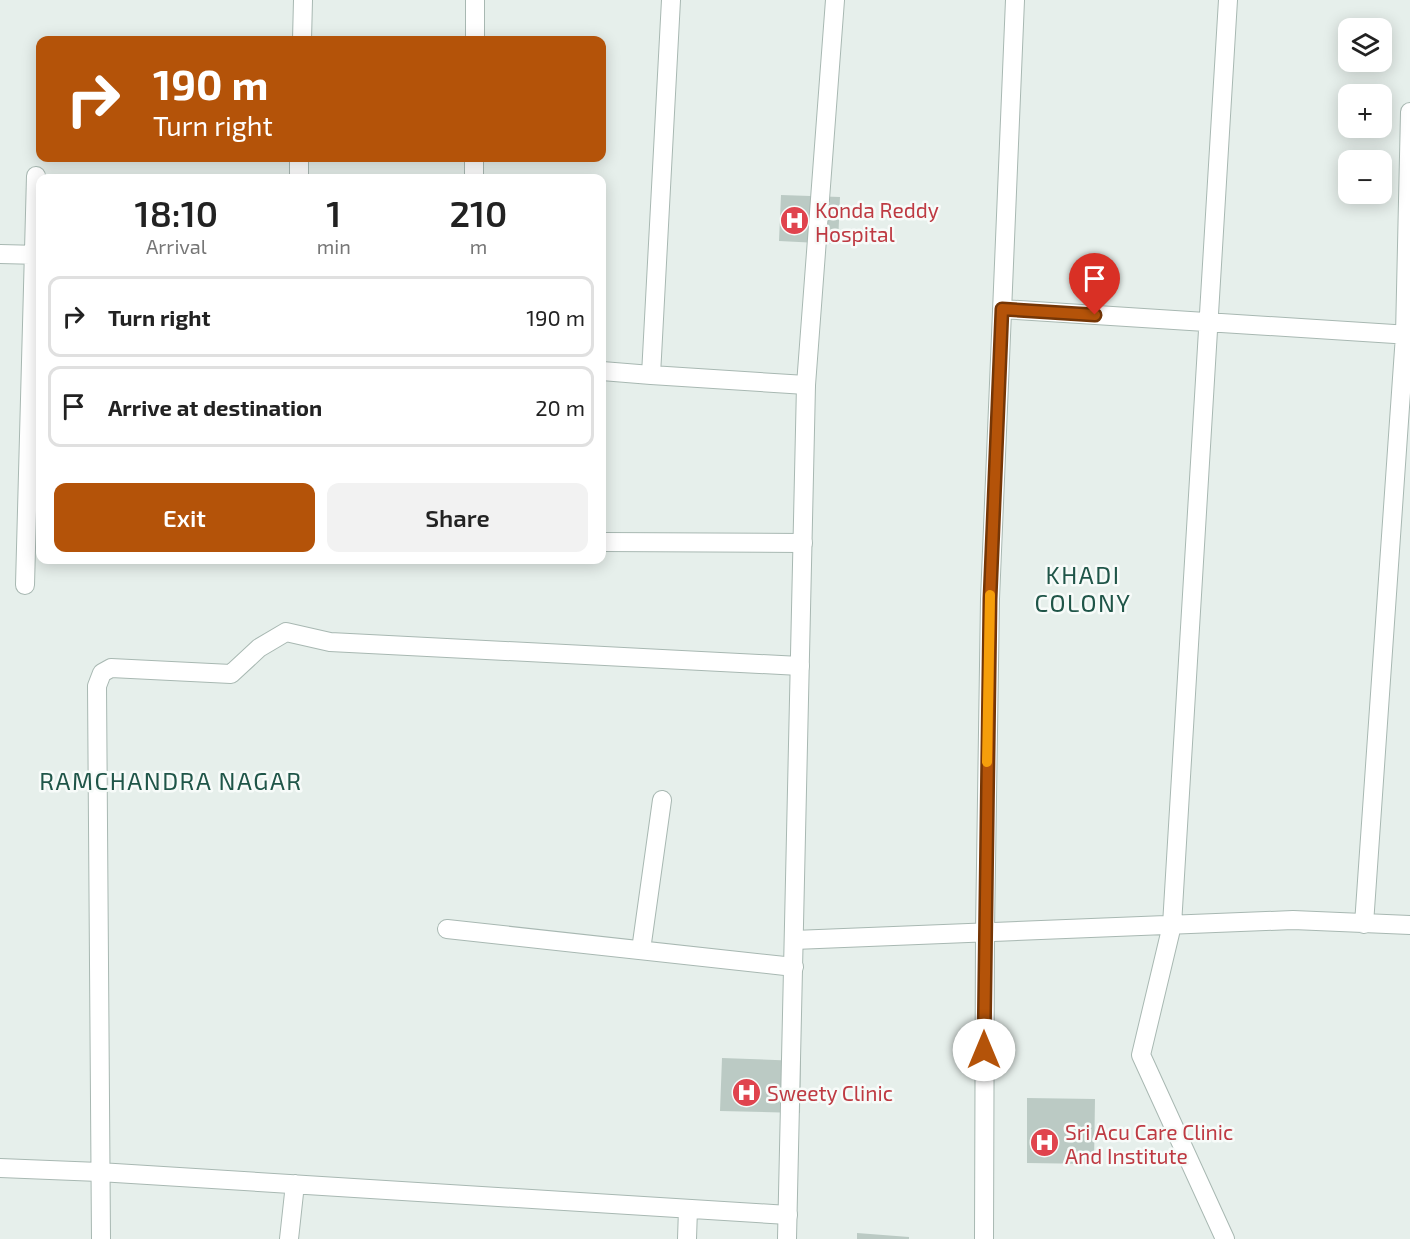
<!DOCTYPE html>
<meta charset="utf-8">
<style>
body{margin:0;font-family:"Exo 2",sans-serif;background:#f2f2f2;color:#222;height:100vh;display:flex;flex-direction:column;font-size:22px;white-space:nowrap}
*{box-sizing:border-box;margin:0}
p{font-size:20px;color:#767676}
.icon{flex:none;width:33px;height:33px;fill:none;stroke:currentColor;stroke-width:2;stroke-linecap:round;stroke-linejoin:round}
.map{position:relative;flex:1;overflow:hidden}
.side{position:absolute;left:36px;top:174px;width:570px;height:390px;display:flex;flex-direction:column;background:#fff;border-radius:12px;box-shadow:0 3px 15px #0003}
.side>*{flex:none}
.top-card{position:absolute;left:36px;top:36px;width:570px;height:126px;border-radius:12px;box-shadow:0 3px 15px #0003;background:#b45309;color:#fff;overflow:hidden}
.buttons{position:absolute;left:1338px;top:18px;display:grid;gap:12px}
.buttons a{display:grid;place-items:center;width:54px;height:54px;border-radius:12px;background:#fff;box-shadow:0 3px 15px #0003;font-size:30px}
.pin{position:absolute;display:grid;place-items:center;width:51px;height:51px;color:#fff;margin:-62px -26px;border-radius:50% 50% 50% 0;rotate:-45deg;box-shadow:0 0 6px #0007}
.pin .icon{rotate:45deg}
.me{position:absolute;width:66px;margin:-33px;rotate:0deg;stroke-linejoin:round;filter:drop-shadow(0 0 4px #0008)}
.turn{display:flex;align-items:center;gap:21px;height:126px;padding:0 18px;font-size:27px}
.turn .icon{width:78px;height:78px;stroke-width:2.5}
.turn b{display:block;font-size:42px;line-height:51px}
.eta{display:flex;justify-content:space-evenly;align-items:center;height:102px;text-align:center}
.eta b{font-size:36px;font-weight:600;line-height:42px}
.primary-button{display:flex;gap:12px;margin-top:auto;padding:12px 18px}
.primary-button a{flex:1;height:69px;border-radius:12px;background:#b45309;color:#fff;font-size:24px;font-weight:600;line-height:69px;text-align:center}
.primary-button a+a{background:#f2f2f2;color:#222}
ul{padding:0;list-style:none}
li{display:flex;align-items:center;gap:18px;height:81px;margin:0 12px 9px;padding:0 6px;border:3px solid #e0e0e0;border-radius:12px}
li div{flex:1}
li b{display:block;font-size:22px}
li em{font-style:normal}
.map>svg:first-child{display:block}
.building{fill:#bbcac4}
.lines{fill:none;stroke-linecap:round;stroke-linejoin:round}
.minor-casing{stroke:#a8b8b2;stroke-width:20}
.tertiary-casing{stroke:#a8b8b2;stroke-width:20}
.minor{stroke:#fff;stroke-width:18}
.tertiary{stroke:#fff;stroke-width:18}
.route-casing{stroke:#753606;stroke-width:15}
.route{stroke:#b45309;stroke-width:10}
.slow{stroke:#f59e0b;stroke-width:10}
.labels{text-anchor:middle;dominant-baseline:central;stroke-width:5;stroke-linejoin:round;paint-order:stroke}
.health-label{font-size:21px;fill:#be3a42;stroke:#f7fbf9;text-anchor:start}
.quarter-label{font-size:24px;letter-spacing:1.5px;fill:#1f5548;stroke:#f7fbf9}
</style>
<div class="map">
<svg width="1410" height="1239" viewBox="0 0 1410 1239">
<rect width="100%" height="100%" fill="#e6efeb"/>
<path class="building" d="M 781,195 L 840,197 L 838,244 L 779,241 Z
M 722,1058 L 801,1061 L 800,1113 L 720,1111 Z
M 1027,1098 L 1095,1099 L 1094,1164 L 1027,1163 Z
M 857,1233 L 909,1237 L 909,1239 L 857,1239 Z"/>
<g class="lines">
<defs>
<path id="minor" d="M 671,0 L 651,375 L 806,385
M 302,40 L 303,0
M 475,40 L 475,0
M 299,178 L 299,158
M 474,178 L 474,158
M 0,254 L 40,255
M 1002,309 L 1410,335
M 602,371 L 651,375
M 602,542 L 803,543
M 25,585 L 36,176
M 1364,924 L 1405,335 L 1410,112
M 447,929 L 794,967
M 794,940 L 1293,920 L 1410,925
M 641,950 L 662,800
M 0,1168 L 99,1172 L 788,1215
M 101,1239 L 97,686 L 102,673 L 111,668 L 231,674 L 259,648 L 286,632 L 330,642 L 800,666
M 289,1239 L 295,1184
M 687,1239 L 688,1209
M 984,1239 L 985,932 L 990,599 L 1015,0
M 1225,1239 L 1141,1055 L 1172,925 L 1228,0"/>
<path id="tertiary" d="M 787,1239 L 806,385 L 835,0"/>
</defs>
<use href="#minor" class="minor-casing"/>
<use href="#tertiary" class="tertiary-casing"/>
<use href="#minor" class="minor"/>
<use href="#tertiary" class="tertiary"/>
</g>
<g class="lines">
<defs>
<path id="route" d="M 984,1050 L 990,599 L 1002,309 L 1095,315"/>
</defs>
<use href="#route" class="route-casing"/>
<use href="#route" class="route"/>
<path class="slow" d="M 987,762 L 990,595"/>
</g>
<defs>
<symbol id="hospital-disc" viewBox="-11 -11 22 22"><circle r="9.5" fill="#e0444e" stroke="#f7fbf9"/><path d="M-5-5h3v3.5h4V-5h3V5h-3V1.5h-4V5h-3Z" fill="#fff"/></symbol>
</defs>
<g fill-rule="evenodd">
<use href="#hospital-disc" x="778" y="204" width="33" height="33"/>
<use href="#hospital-disc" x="730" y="1076" width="33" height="33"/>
<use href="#hospital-disc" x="1028" y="1126" width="33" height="33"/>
</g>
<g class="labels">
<g class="health-label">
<text x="815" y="209">Konda Reddy<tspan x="815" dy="24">Hospital</tspan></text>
<text x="767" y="1092">Sweety Clinic</text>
<text x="1065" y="1131">Sri Acu Care Clinic<tspan x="1065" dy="24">And Institute</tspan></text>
</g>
<g class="quarter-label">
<text x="1083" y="574">KHADI<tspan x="1083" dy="28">COLONY</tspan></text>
<text x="171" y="780">RAMCHANDRA NAGAR</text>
</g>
</g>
</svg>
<div class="buttons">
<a><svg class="icon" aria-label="layers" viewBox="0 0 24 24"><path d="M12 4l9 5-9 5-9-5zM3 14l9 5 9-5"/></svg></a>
<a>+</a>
<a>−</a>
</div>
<div class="pin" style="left:1095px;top:315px;background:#d93025"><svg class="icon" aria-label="arrive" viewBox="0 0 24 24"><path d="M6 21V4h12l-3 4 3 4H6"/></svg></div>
<svg class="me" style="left:984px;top:1050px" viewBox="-20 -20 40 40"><circle r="19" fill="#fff"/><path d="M0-13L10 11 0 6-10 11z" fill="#b45309"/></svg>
<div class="top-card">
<div class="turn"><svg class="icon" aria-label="right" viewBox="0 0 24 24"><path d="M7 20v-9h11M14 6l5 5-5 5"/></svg><div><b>190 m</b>Turn right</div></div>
</div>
<section class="side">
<div class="eta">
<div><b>18:10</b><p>Arrival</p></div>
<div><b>1</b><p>min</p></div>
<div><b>210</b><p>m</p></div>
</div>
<ul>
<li><svg class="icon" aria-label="right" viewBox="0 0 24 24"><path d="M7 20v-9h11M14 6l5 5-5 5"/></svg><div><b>Turn right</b></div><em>190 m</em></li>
<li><svg class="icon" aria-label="arrive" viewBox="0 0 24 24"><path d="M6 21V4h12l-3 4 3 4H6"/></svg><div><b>Arrive at destination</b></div><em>20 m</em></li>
</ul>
<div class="primary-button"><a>Exit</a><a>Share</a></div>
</section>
</div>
